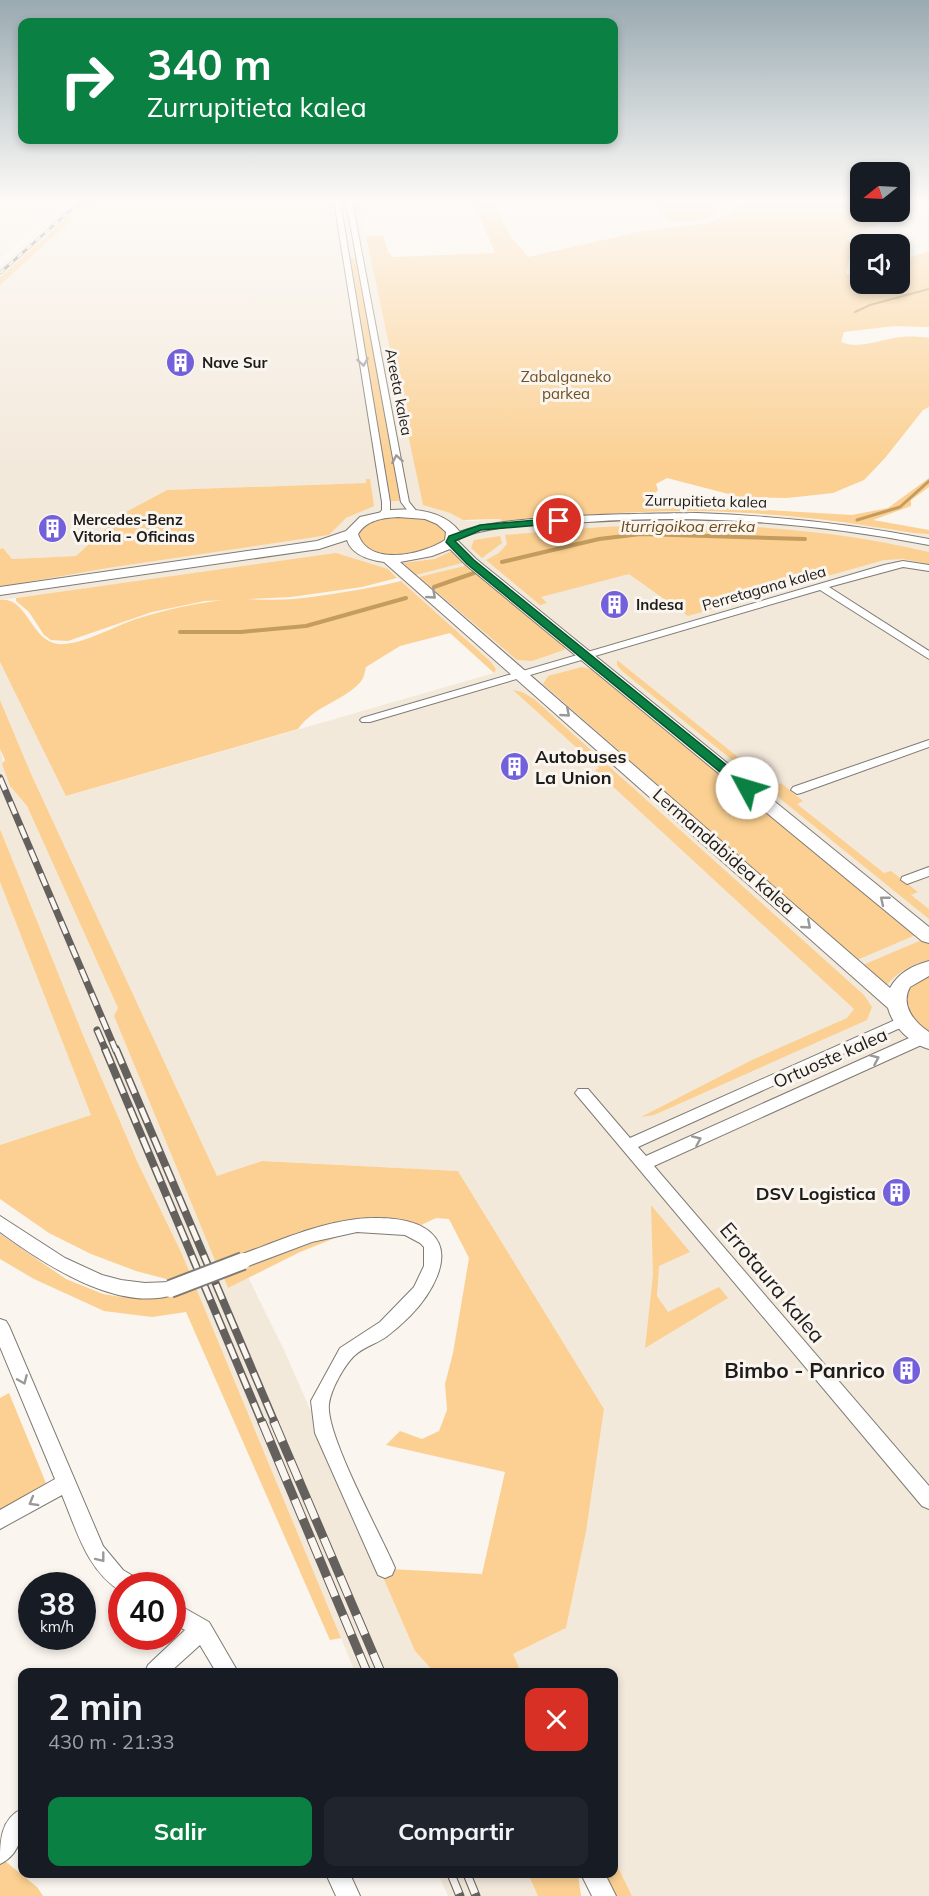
<!DOCTYPE html>
<html lang="es">
<meta charset="utf-8">
<style>
body{margin:0;font-family:Mulish,sans-serif;background:#20242c;color:#f1f3f6;height:100vh;display:flex;flex-direction:column;font-size:22px;white-space:nowrap}
*{box-sizing:border-box;margin:0}
p{font-size:20px;color:#9ea1a6}
.icon{flex:none;width:33px;height:33px;fill:none;stroke:currentColor;stroke-width:2;stroke-linecap:round;stroke-linejoin:round}
.map{position:relative;flex:1;overflow:hidden}
.panel{position:absolute;left:18px;top:1668px;width:600px;height:210px;display:flex;flex-direction:column;background:#171b24;border-radius:12px;box-shadow:0 3px 9px #0003}
.panel>*{flex:none}
.hud{position:absolute;left:18px;top:18px;width:600px;height:126px;border-radius:12px;box-shadow:0 3px 9px #0003;background:#0b8043;color:#fff;overflow:hidden}
.needle{width:39px;rotate:252deg}
.buttons{position:absolute;left:850px;top:162px;display:grid;gap:12px}
.buttons a{display:grid;place-items:center;width:60px;height:60px;border-radius:12px;background:#171b24;box-shadow:0 3px 9px #0003;font-size:30px}
.speed{position:absolute;left:18px;top:1572px;display:flex;gap:12px;font-size:30px;font-weight:700;text-align:center}
.speed>*{display:grid;place-content:center;width:78px;height:78px;border-radius:50%;background:#171b24;box-shadow:0 3px 9px #0003;line-height:1}
.speed small{font-size:15px;font-weight:400}
.speed .limit{border:9px solid #d22;background:#fff;color:#111}
.pin{position:absolute;display:grid;place-items:center;width:51px;height:51px;color:#fff;margin:-26px;border:3px solid #fff;border-radius:50%;box-shadow:0 2px 6px #0007}
.me{position:absolute;width:66px;margin:-33px;rotate:309deg;stroke-linejoin:round;filter:drop-shadow(0 0 4px #0008)}
.turn{display:flex;align-items:center;gap:21px;height:126px;padding:0 30px;font-size:27px}
.turn .icon{width:78px;height:78px;stroke-width:2.5}
.turn b{display:block;font-size:42px;line-height:51px}
.round{display:grid;place-items:center;flex:none;width:63px;height:63px;border-radius:12px;background:#20242c}
.headline{display:flex;align-items:center;justify-content:space-between;height:102px;padding:0 30px}
h1{font-size:36px;font-weight:700;line-height:45px}
.primary-button{display:flex;gap:12px;margin-top:auto;padding:12px 30px}
.primary-button a{flex:1;height:69px;border-radius:12px;background:#0b8043;color:#fff;font-size:24px;font-weight:700;line-height:69px;text-align:center}
.primary-button a+a{background:#20242c;color:#f1f3f6}
.map>svg:first-child{display:block}
.built{fill:#f3e9db}
.green{fill:#fbd092}
.lines{fill:none;stroke-linecap:round;stroke-linejoin:round}
.stream-far2{stroke:#c49c5e;stroke-width:2}
.stream-far1{stroke:#c49c5e;stroke-width:3}
.stream{stroke:#c49c5e;stroke-width:4}
.street-casing{stroke:#7f7a73;stroke-width:2}
.secondary-casing{stroke:#7f7a73;stroke-width:2}
.street{fill:#fff;fill-rule:evenodd}
.secondary{fill:#fff;fill-rule:evenodd}
.rail-far3-casing{stroke:#63605d;stroke-width:3}
.rail-far2-casing{stroke:#63605d;stroke-width:7}
.rail-far1-casing{stroke:#63605d;stroke-width:8}
.rail-casing{stroke:#63605d;stroke-width:9}
.rail-far3{stroke:#faf5ee;stroke-width:2;stroke-dasharray:6;stroke-linecap:butt}
.rail-far2{stroke:#faf5ee;stroke-width:4.5;stroke-dasharray:13;stroke-linecap:butt}
.rail-far1{stroke:#faf5ee;stroke-width:5;stroke-dasharray:16;stroke-linecap:butt}
.rail{stroke:#faf5ee;stroke-width:7;stroke-dasharray:21;stroke-linecap:butt}
.street-bridge-casing{stroke:#7f7a73;stroke-width:20;stroke-linecap:butt}
.street-bridge{stroke:#fff;stroke-width:16}
.oneway{stroke:#9a9998}
.route{fill:#0b8043;stroke:#07532c;stroke-width:1.5}
.labels{text-anchor:middle;dominant-baseline:central;stroke-width:6;stroke-linejoin:round;paint-order:stroke}
.far-poi-label{font-size:15px;font-weight:bold;fill:#1e1c1a;stroke:#faf5ee;text-anchor:start}
.far-park-label{font-size:15px;fill:#6e5022;stroke:#faf5ee}
.far-street-label{font-size:15px;fill:#1e1c1a;stroke:#faf5ee}
.far-water-label{font-size:16px;font-style:italic;fill:#694c1d;stroke:#faf5ee}
.poi-label{font-size:18px;font-weight:bold;fill:#1e1c1a;stroke:#faf5ee;text-anchor:start}
.street-label{font-size:18px;fill:#1e1c1a;stroke:#faf5ee}
.near-street-label{font-size:21px;fill:#1e1c1a;stroke:#faf5ee}
.near-poi-label{font-size:21px;font-weight:bold;fill:#1e1c1a;stroke:#faf5ee;text-anchor:end}
</style>
<div class="map">
<svg width="929" height="1896" viewBox="0 0 929 1896">
<rect width="100%" height="100%" fill="#faf5ee"/>
<path class="built" d="M 0,201 L 67,201 L 55,213 L 0,258 Z
M 86,201 L 20,260 L 0,277 L 0,266 L 71,202 Z
M 93,201 L 359,201 L 366,233 L 380,233 L 381,236 L 367,236 L 368,243 L 386,242 L 369,244 L 424,505 L 450,513 L 463,520 L 472,521 L 500,519 L 503,522 L 642,512 L 694,511 L 794,517 L 875,527 L 915,534 L 929,534 L 929,1896 L 632,1896 L 614,1859 L 614,1672 L 521,1672 L 513,1654 L 566,1628 L 586,1532 L 604,1409 L 458,1171 L 262,1161 L 217,1177 L 32,776 L 0,700 L 0,662 L 67,796 L 494,673 L 496,669 L 491,662 L 388,569 L 359,562 L 343,555 L 0,600 L 0,587 L 108,568 L 329,535 L 340,522 L 354,514 L 366,483 L 167,490 L 122,514 L 76,556 L 12,559 L 3,548 L 0,549 L 0,285 Z
M 0,749 L 10,786 L 27,806 L 118,1008 L 114,1016 L 228,1288 L 248,1277 L 285,1352 L 415,1651 L 434,1672 L 355,1672 L 182,1254 L 137,1161 L 83,1035 L 0,829 Z
M 0,882 L 91,1115 L 0,1145 Z
M 438,1874 L 528,1874 L 538,1896 L 448,1896 Z"/>
<path class="green" d="M 86,201 L 93,201 L 0,285 L 0,277 Z
M 473,201 L 506,201 L 494,203 L 511,237 L 528,257 L 638,232 L 708,223 L 730,214 L 745,201 L 861,201 L 861,212 L 890,212 L 887,219 L 847,239 L 853,245 L 846,272 L 847,275 L 861,273 L 861,284 L 900,284 L 900,261 L 929,251 L 929,327 L 894,326 L 844,332 L 841,342 C 858,349 877,341 894,338 C 906,336 917,336 929,338 L 929,407 L 923,410 L 885,458 L 864,480 L 833,493 L 787,498 L 740,497 L 667,478 L 656,484 L 658,490 L 646,503 L 647,507 L 698,506 L 852,515 L 888,508 L 929,478 L 929,487 L 911,500 L 911,506 L 873,520 L 929,530 L 929,534 C 910,534 893,529 875,527 C 833,520 791,516 748,513 C 666,507 585,515 503,522 L 500,519 L 463,520 L 450,513 L 423,505 L 366,236 L 384,236 L 388,252 L 392,257 L 495,253 Z
M 654,201 L 710,201 L 720,210 C 704,223 688,222 669,221 Z
M 350,258 L 356,258 L 400,501 L 390,501 Z
M 366,479 L 370,479 L 374,506 L 346,518 L 329,535 L 108,568 L 0,587 L 0,549 L 3,548 L 12,559 L 76,556 L 122,514 L 167,490 L 366,483 Z
M 383,517 C 395,517 409,514 421,517 C 432,519 460,534 440,546 C 424,555 388,559 371,551 C 365,548 361,543 356,539 C 359,524 370,522 383,517 Z
M 673,524 C 759,525 845,532 929,552 L 929,564 L 903,559 L 884,560 L 688,616 L 629,574 L 541,597 L 547,603 L 540,605 L 486,560 L 499,553 L 507,544 L 505,535 L 602,527 Z
M 500,536 L 502,543 L 482,558 L 471,548 L 474,540 Z
M 452,551 L 466,562 L 416,575 L 403,563 L 435,559 Z
M 336,553 L 388,569 L 397,578 L 362,587 L 291,597 L 205,601 L 152,612 L 68,641 L 51,640 L 44,635 L 29,612 L 16,601 L 16,598 Z
M 469,565 L 566,647 L 564,650 L 532,661 L 517,660 L 419,577 Z
M 401,581 L 491,662 L 496,669 L 494,673 L 450,633 L 400,646 L 366,667 C 365,671 364,677 362,680 C 347,700 316,704 298,729 L 66,796 L 0,662 L 0,600 C 27,596 31,641 58,644 C 80,646 115,626 136,619 C 165,610 195,603 225,600 C 248,598 271,601 294,599 C 329,595 367,589 401,581 Z
M 617,660 L 774,786 L 781,783 L 803,801 L 797,804 L 884,873 L 891,871 L 918,892 L 911,895 L 929,909 L 929,919 L 622,671 L 617,665 Z
M 582,667 L 594,670 L 918,934 L 857,960 L 543,684 L 548,676 Z
M 513,690 L 522,692 L 534,699 L 864,995 L 872,1007 L 867,1020 L 654,1115 L 641,1117 L 752,1060 L 847,1018 L 854,1009 L 595,770 L 599,768 Z
M 0,700 L 32,776 L 217,1176 L 262,1161 L 458,1171 L 604,1409 L 586,1532 L 566,1628 L 513,1654 L 521,1672 L 434,1672 L 415,1651 L 382,1575 L 391,1569 L 482,1574 L 505,1472 L 386,1445 L 400,1431 L 422,1439 L 439,1431 L 447,1410 L 445,1384 L 453,1353 L 469,1258 L 449,1219 L 436,1218 L 419,1226 L 376,1220 L 217,1265 L 114,1016 L 118,1008 L 27,806 L 10,786 L 2,764 L 5,760 L 0,749 Z
M 0,829 L 83,1035 L 137,1161 L 182,1254 L 341,1638 L 330,1640 L 186,1312 L 152,1317 L 104,1311 L 34,1279 L 0,1259 L 0,1234 L 66,1279 L 103,1294 L 128,1298 L 152,1297 L 184,1276 L 170,1280 L 136,1271 L 91,1254 L 49,1233 L 0,1199 L 0,1145 L 91,1115 L 0,882 Z
M 924,939 L 929,944 L 929,960 C 911,965 898,971 886,986 L 863,965 Z
M 929,975 L 929,1033 C 901,1014 895,990 929,975 Z
M 651,1205 L 690,1252 L 659,1266 L 657,1296 L 668,1312 L 719,1287 L 728,1298 L 645,1348 L 653,1275 Z
M 345,1234 L 300,1252 L 228,1288 L 223,1276 L 332,1236 Z
M 9,1393 L 48,1488 L 0,1519 L 0,1398 Z
M 0,1857 L 37,1887 L 43,1896 L 0,1896 Z
M 614,1859 L 632,1896 L 610,1896 L 599,1874 L 614,1874 Z
M 528,1874 L 578,1874 L 581,1896 L 538,1896 Z"/>
<g class="lines">
<path class="stream-far2" d="M 855,312 L 870,305 L 929,289"/>
<path class="stream-far1" d="M 857,520 L 900,507 L 929,481"/>
<path class="stream" d="M 502,562 L 599,539 L 641,534 L 805,539
M 434,587 L 474,573
M 180,632 L 241,632 L 306,626 L 406,598"/>
<defs>
<path id="street" d="M 334,201 L 340,201 L 390,502 L 390,511 L 382,518 L 378,515 L 382,510 L 382,502 Z
M 346,201 L 352,201 L 409,502 L 418,513 L 414,516 L 411,515 L 401,502 Z
M 697,513 C 775,516 852,524 929,539 L 929,545 C 816,523 703,514 588,522 C 552,524 514,523 479,532 C 470,534 462,538 453,541 L 448,538 C 479,513 650,514 697,513 Z
M 903,561 L 929,565 L 929,571 L 903,567 L 829,587 L 929,651 L 929,659 L 820,590 L 370,722 L 362,722 L 360,720 L 362,718 L 884,565 Z
M 929,740 L 929,747 L 801,793 L 797,794 L 791,790 L 793,787 Z
M 929,867 L 929,876 L 907,884 L 901,880 L 902,877 Z
M 904,1016 L 909,1018 L 911,1021 L 909,1024 L 638,1147 L 646,1156 L 918,1034 L 928,1034 L 928,1042 L 654,1166 L 929,1486 L 929,1509 L 922,1506 L 575,1093 L 578,1089 L 588,1089 L 630,1138 Z
M 0,1216 L 65,1258 L 102,1275 L 121,1280 L 145,1283 L 170,1282 L 176,1284 L 179,1289 L 176,1294 C 119,1314 44,1264 0,1232 Z
M 357,1219 C 379,1217 414,1217 431,1233 C 457,1256 428,1298 410,1316 C 402,1324 394,1331 386,1337 C 376,1344 363,1347 354,1356 C 344,1366 331,1389 329,1404 C 325,1434 381,1535 395,1568 L 392,1575 L 385,1578 L 378,1575 L 315,1433 L 311,1401 L 340,1348 L 380,1322 L 414,1287 L 424,1266 L 424,1247 L 420,1243 L 405,1235 L 357,1232 L 312,1242 L 243,1268 L 237,1266 L 235,1261 L 237,1256 C 276,1242 315,1224 357,1219 Z
M 0,1319 L 6,1321 L 9,1326 L 103,1546 L 123,1570 L 138,1579 L 141,1586 L 122,1586 L 122,1592 C 87,1571 77,1531 62,1495 L 0,1529 L 0,1510 L 55,1479 L 0,1347 Z
M 172,1601 L 209,1622 L 238,1672 L 216,1672 L 200,1645 L 170,1672 L 145,1672 L 148,1665 L 185,1630 L 172,1623 Z
M 22,1809 C 24,1829 22,1854 0,1864 C 0,1842 0,1819 22,1809 Z
M 326,1874 L 350,1874 L 360,1896 L 336,1896 Z
M 581,1874 L 605,1874 L 616,1896 L 592,1896 Z"/>
<path id="secondary" d="M 391,510 C 416,508 444,511 460,532 L 458,541 L 476,559 L 929,927 L 929,943 L 922,941 L 466,565 L 450,549 L 432,556 L 400,562 L 890,988 C 899,972 912,966 929,961 L 929,976 L 910,987 C 900,1005 914,1022 929,1032 L 929,1049 C 911,1044 893,1027 888,1008 L 384,562 C 369,560 352,555 347,540 L 319,549 L 0,595 L 0,587 L 317,541 L 346,531 L 360,517 ZM 398,517 L 425,519 L 437,524 L 446,532 L 445,540 C 422,555 369,567 358,534 C 367,520 382,518 398,517 Z"/>
</defs>
<use href="#street" class="street-casing"/>
<use href="#secondary" class="secondary-casing"/>
<use href="#street" class="street"/>
<use href="#secondary" class="secondary"/>
<defs>
<path id="rail-far3" d="M 0,273 L 81,201"/>
<path id="rail-far2" d="M 0,778 L 116,1051
M 97,1030 L 106,1051"/>
<path id="rail-far1" d="M 105,1049 L 262,1423
M 116,1049 L 275,1423"/>
<path id="rail" d="M 262,1422 L 367,1672
M 274,1422 L 381,1672
M 451,1874 L 460,1896
M 467,1874 L 476,1896"/>
</defs>
<use href="#rail-far3" class="rail-far3-casing"/>
<use href="#rail-far2" class="rail-far2-casing"/>
<use href="#rail-far1" class="rail-far1-casing"/>
<use href="#rail" class="rail-casing"/>
<use href="#rail-far3" class="rail-far3"/>
<use href="#rail-far2" class="rail-far2"/>
<use href="#rail-far1" class="rail-far1"/>
<use href="#rail" class="rail"/>
<defs>
<path id="street-bridge" d="M 170,1289 L 243,1261"/>
</defs>
<use href="#street-bridge" class="street-bridge-casing"/>
<use href="#street-bridge" class="street-bridge"/>
</g>
<defs><path id="oneway-chevron" d="M-2-3.5L2.5 0L-2 3.5" fill="none" stroke-width="1.6" stroke-linecap="round" stroke-linejoin="round" transform="scale(1.5)"/></defs>
<g class="oneway">
<use href="#oneway-chevron" transform="translate(363 362) rotate(81)"/>
<use href="#oneway-chevron" transform="translate(397 459) rotate(-100)"/>
<use href="#oneway-chevron" transform="translate(432 595) rotate(41)"/>
<use href="#oneway-chevron" transform="translate(566 713) rotate(41)"/>
<use href="#oneway-chevron" transform="translate(884 900) rotate(-141)"/>
<use href="#oneway-chevron" transform="translate(807 925) rotate(41)"/>
<use href="#oneway-chevron" transform="translate(875 1059) rotate(-24)"/>
<use href="#oneway-chevron" transform="translate(697 1140) rotate(-24)"/>
<use href="#oneway-chevron" transform="translate(23 1380) rotate(67)"/>
<use href="#oneway-chevron" transform="translate(33 1502) rotate(150)"/>
<use href="#oneway-chevron" transform="translate(101 1558) rotate(52)"/>
</g>
<linearGradient id="sky" x2="0" y2="1"><stop stop-color="#99aab1"/><stop offset="0.43" stop-color="#fdfaf7"/><stop offset="1" stop-color="#fdfaf7" stop-opacity="0"/></linearGradient>
<rect width="929" height="466" fill="url(#sky)"/>
<path class="route" d="M 559,518 L 563,519 L 563,523 L 481,530 L 455,541 L 474,560 L 751,785 L 751,790 L 742,790 L 467,564 L 446,542 L 449,536 L 480,525 Z"/>
<defs>
<symbol id="building-disc" viewBox="-11 -11 22 22"><circle r="9.5" fill="#7360db" stroke="#faf5ee"/><path d="M-4-6H4V6H1V3H-1V6H-4ZM-2.5-4.3h1.7v1.8h-1.7ZM.8-4.3h1.7v1.8H.8ZM-2.5-1h1.7V.8h-1.7ZM.8-1h1.7V.8H.8Z" fill="#fff"/></symbol>
</defs>
<g fill-rule="evenodd">
<use href="#building-disc" x="164" y="346" width="33" height="33"/>
<use href="#building-disc" x="36" y="512" width="33" height="33"/>
<use href="#building-disc" x="598" y="588" width="33" height="33"/>
<use href="#building-disc" x="498" y="750" width="33" height="33"/>
<use href="#building-disc" x="880" y="1176" width="33" height="33"/>
<use href="#building-disc" x="890" y="1354" width="33" height="33"/>
</g>
<g class="labels">
<g class="far-poi-label">
<text x="202" y="362">Nave Sur</text>
<text x="73" y="519">Mercedes-Benz<tspan x="73" dy="17">Vitoria - Oficinas</tspan></text>
<text x="636" y="604">Indesa</text>
</g>
<g class="far-park-label">
<text x="566" y="376">Zabalganeko<tspan x="566" dy="17">parkea</tspan></text>
</g>
<g class="far-street-label">
<text transform="translate(399 392) rotate(79)">Areeta kalea</text>
<text transform="translate(706 501) rotate(1)">Zurrupitieta kalea</text>
<text transform="translate(764 588) rotate(-16)">Perretagana kalea</text>
</g>
<g class="far-water-label">
<text x="688" y="526">Iturrigoikoa erreka</text>
</g>
<g class="poi-label">
<text x="535" y="756">Autobuses<tspan x="535" dy="21">La Union</tspan></text>
<text x="876" y="1193" text-anchor="end">DSV Logistica</text>
</g>
<g class="street-label">
<text transform="translate(724 851) rotate(41)">Lermandabidea kalea</text>
<text transform="translate(830 1058) rotate(-24)">Ortuoste kalea</text>
</g>
<g class="near-street-label">
<text transform="translate(773 1282) rotate(50)">Errotaura kalea</text>
</g>
<g class="near-poi-label">
<text x="885" y="1370">Bimbo - Panrico</text>
</g>
</g>
</svg>
<div class="buttons">
<a><svg class="needle" viewBox="-14 -14 28 28"><path d="M0-13l5 13h-10z" fill="#e53935"/><path d="M0 13l5-13h-10z" fill="#9ea1a6"/></svg></a>
<a><svg class="icon" aria-label="sound" viewBox="0 0 24 24"><path d="M4 9h4l5-4v14l-5-4H4zM17 9q2 3 0 6"/></svg></a>
</div>
<div class="speed"><div>38<small>km/h</small></div><div class="limit">40</div></div>
<div class="pin" style="left:559px;top:521px;background:#d93025"><svg class="icon" aria-label="arrive" viewBox="0 0 24 24"><path d="M6 21V4h12l-3 4 3 4H6"/></svg></div>
<svg class="me" style="left:747px;top:788px" viewBox="-20 -20 40 40"><circle r="19" fill="#fff"/><path d="M0-13L10 11 0 6-10 11z" fill="#0b8043"/></svg>
<div class="hud">
<div class="turn"><svg class="icon" aria-label="right" viewBox="0 0 24 24"><path d="M7 20v-9h11M14 6l5 5-5 5"/></svg><div><b>340 m</b>Zurrupitieta kalea</div></div>
</div>
<section class="panel">
<div class="headline"><div><h1>2 min</h1><p>430 m · 21:33</p></div><a class="round" style="background:#d93025;color:#fff"><svg class="icon" aria-label="close" viewBox="0 0 24 24"><path d="M6 6l12 12M18 6L6 18"/></svg></a></div>
<div class="primary-button"><a>Salir</a><a>Compartir</a></div>
</section>
</div>
